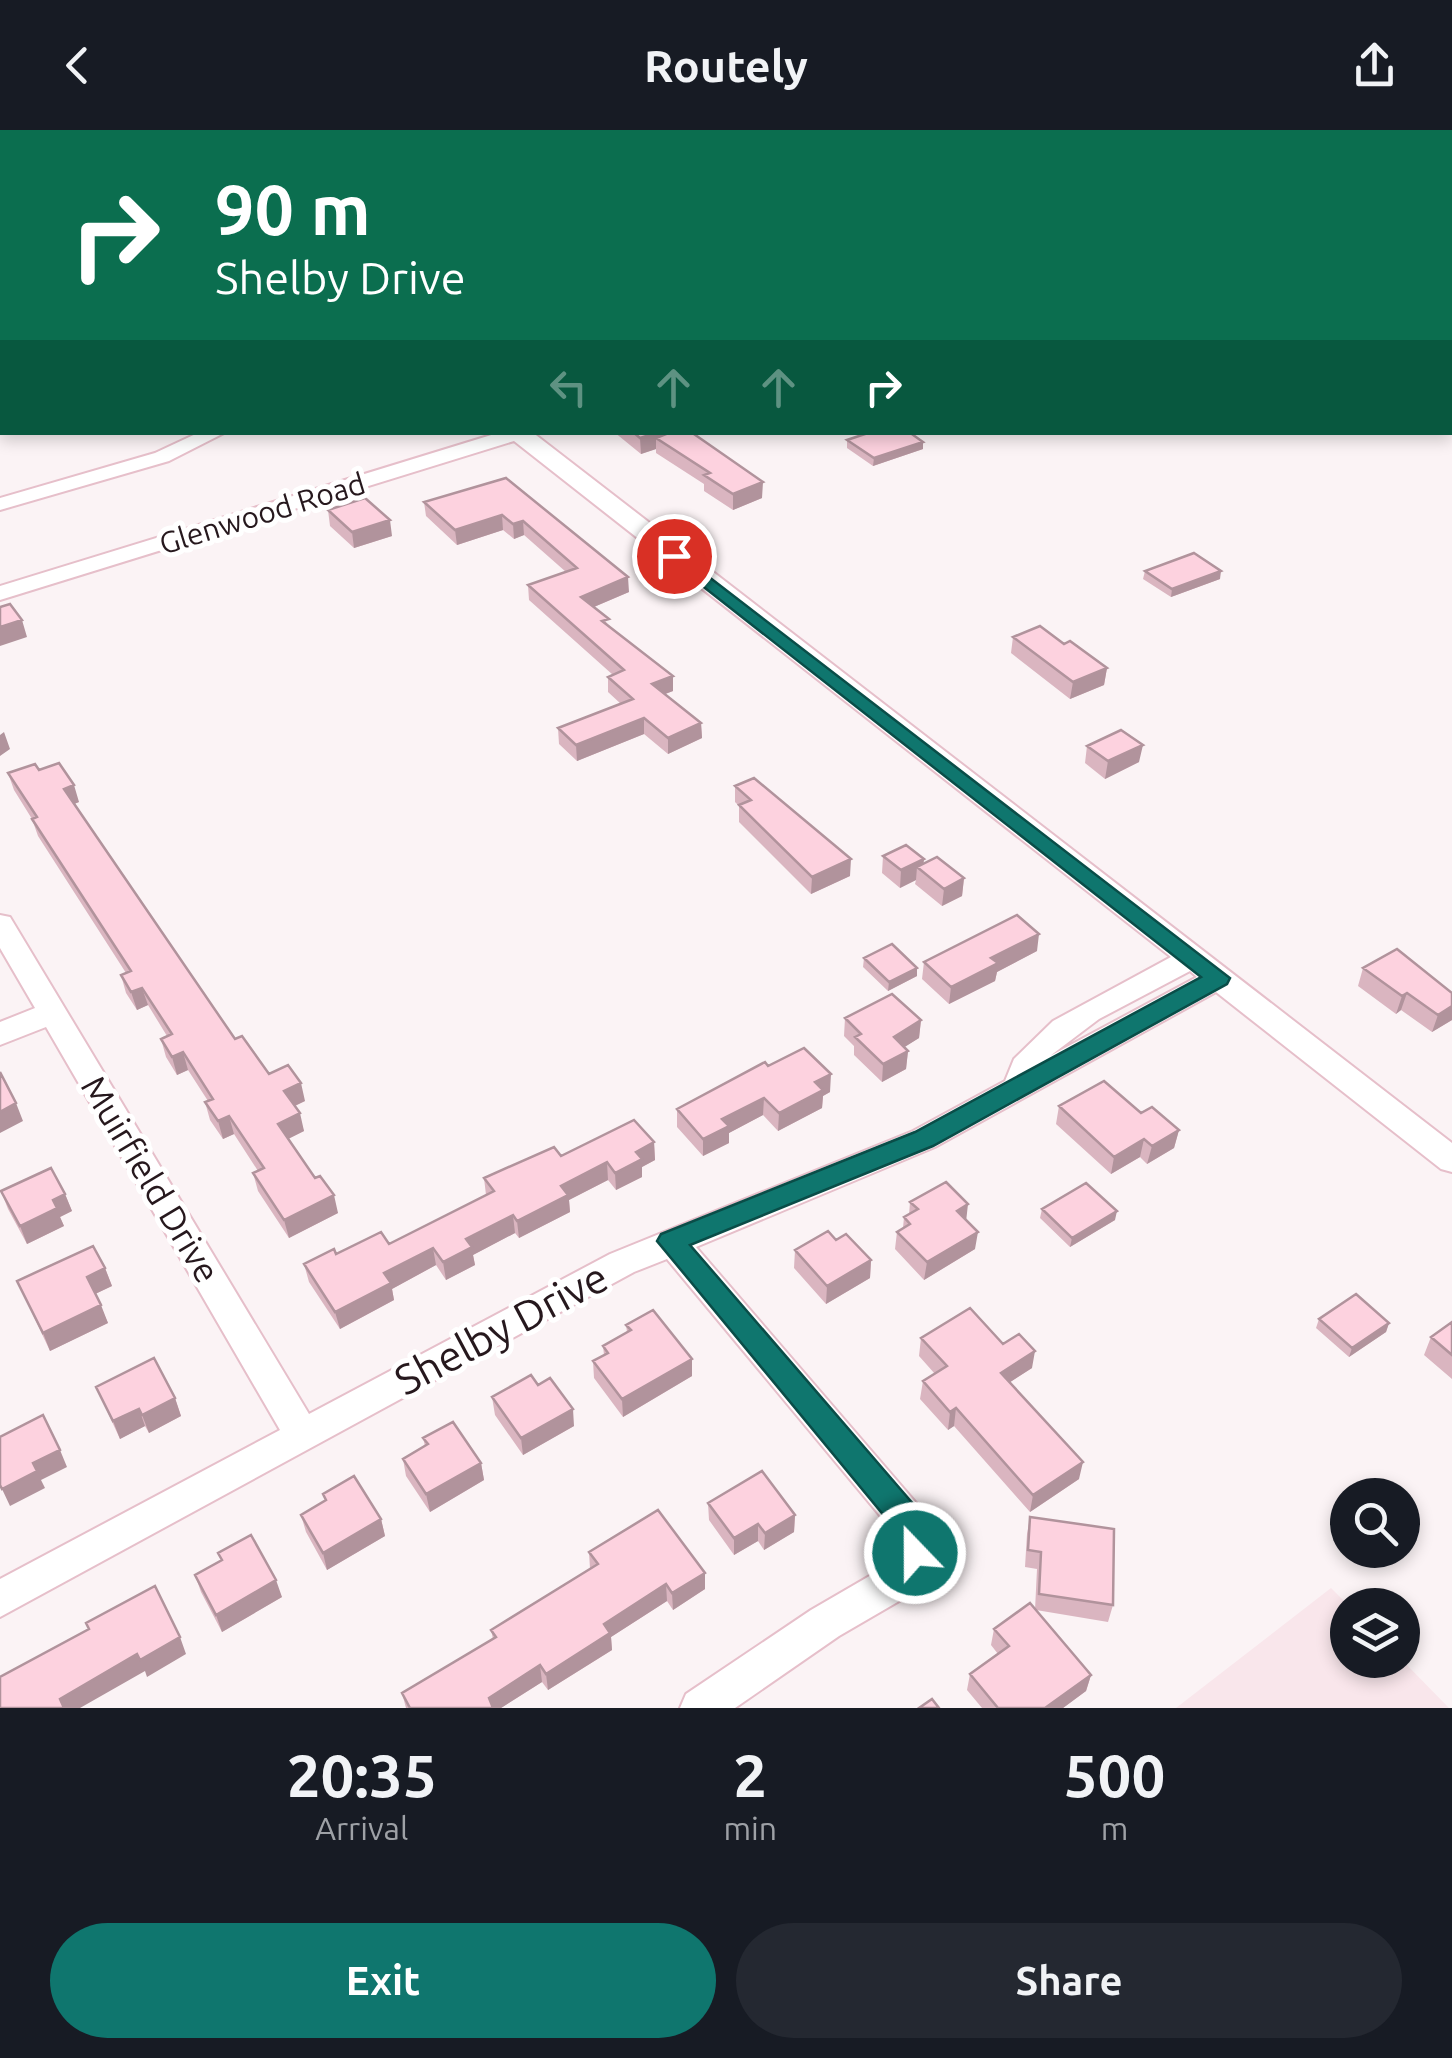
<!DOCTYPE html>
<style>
body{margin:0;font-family:Ubuntu,sans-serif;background:#242831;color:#f1f3f6;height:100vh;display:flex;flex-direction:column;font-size:38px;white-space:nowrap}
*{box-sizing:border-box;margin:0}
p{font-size:32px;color:#9ea1a6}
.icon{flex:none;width:55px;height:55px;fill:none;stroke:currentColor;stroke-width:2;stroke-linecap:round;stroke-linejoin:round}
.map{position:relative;height:1578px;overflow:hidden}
.panel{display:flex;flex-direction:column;background:#171b24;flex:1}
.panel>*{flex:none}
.banner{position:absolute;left:0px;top:0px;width:1452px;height:305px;box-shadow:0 5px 15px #0003;background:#0b6e4f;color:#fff;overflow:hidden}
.fabs{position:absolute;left:1330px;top:1348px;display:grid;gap:20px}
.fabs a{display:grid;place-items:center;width:90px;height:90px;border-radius:50%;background:#171b24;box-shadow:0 5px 15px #0003;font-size:50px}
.pin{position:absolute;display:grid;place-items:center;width:85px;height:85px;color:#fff;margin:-42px;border:5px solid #fff;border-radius:50%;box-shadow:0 2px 10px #0007}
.me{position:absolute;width:110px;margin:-55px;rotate:338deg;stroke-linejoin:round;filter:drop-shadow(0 0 8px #0008)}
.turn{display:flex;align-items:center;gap:35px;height:210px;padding:0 50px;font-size:45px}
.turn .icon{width:130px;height:130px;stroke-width:2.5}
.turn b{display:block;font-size:70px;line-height:85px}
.lanes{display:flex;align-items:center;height:95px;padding:0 50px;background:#0003;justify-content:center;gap:50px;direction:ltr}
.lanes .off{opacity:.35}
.eta{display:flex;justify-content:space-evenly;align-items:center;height:170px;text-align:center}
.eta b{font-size:60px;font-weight:700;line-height:70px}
.primary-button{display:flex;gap:20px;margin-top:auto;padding:20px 50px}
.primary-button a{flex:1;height:115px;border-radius:60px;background:#0f766e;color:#fff;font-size:40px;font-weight:700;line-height:115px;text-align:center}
.primary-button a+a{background:#242831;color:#f1f3f6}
header{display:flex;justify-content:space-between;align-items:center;height:130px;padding:0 50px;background:#171b24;font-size:45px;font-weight:700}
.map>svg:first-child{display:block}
.built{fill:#f9e6eb}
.green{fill:#eeb0c4}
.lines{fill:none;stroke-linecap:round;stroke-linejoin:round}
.stream{stroke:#d77698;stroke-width:5}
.minor-casing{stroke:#e6bfca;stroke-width:4}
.minor{fill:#fff;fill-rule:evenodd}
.wall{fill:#dab5c0}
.shaded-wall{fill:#b1939c}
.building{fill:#fdd2df;stroke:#b1939c;stroke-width:2.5}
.route{fill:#0f766e;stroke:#0a4d48;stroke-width:2.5}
.labels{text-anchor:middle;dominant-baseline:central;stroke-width:10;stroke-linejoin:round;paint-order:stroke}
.far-street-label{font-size:30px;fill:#26181d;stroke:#fff}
.street-label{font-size:35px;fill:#26181d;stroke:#fff}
.near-street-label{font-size:42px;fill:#26181d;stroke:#fff}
</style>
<header><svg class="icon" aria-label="back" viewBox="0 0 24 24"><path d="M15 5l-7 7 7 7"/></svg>Routely<svg class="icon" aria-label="share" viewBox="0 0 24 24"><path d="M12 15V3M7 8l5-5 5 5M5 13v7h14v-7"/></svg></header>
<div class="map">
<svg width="1452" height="1578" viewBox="0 0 1452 1578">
<rect width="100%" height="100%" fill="#fbf3f5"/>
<path class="built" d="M 1331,1458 L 1348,1475 L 1348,1530 L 1402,1530 L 1449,1578 L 1176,1578 Z"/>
<path class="green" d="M 170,0 L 655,0 L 641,2 Z"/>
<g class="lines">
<path class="stream" d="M 753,0 L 760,2"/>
<defs>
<path id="minor" d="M 124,0 L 140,0 L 141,2 L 125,2 Z
M 1185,0 L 1204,0 L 1205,2 L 1186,2 Z
M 0,88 L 2,88 L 2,98 L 0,98 Z
M 1450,98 L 1452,98 L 1452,108 L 1450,108 Z
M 200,302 L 226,302 L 169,331 L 0,380 L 0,368 L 155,323 Z
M 501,302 L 532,302 L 1452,1013 L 1452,1042 L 1441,1039 L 1216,862 L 935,1017 L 696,1117 L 923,1381 L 934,1423 L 913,1463 L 839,1506 L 735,1578 L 680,1578 L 686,1564 L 811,1480 L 885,1437 L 896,1420 L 892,1400 L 667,1129 L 634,1142 L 0,1487 L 0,1449 L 280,1300 L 46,897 L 0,915 L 0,892 L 35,878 L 0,818 L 0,785 L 10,787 L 309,1284 L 610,1124 L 913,1001 L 1005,951 L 1014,929 L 1053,891 L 1171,827 L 514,311 L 0,470 L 0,456 ZM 1190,841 L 1197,847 L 1050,926 L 1099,889 Z"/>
</defs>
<use href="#minor" class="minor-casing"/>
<use href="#minor" class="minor"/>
</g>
<path class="wall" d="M 1020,0 L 1142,0 L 1141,2 L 1025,2 Z
M 614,302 L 691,302 L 762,368 L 733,380 L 704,361 L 704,354 L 656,323 L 656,319 L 641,324 Z
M 847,310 L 923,319 L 873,336 L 847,318 Z
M 506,348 L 629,462 L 594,477 L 610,497 L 673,546 L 673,561 L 665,564 L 701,593 L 702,608 L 668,624 L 644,604 L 577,631 L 559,614 L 558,598 L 621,574 L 608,562 L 608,547 L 613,545 L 529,470 L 528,455 L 566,442 L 524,405 L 514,409 L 503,400 L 457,415 L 426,386 L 424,372 Z
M 328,380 L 392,406 L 354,418 L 330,396 Z
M 1145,441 L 1220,449 L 1171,467 L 1143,449 Z
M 1013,507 L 1064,514 L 1107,538 L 1104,555 L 1070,569 L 1011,523 Z
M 1087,616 L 1139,632 L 1105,649 L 1085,633 Z
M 39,640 L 79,672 L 74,674 L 235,909 L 269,944 L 305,971 L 295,976 L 304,1001 L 288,1009 L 338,1083 L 289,1108 L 258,1061 L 253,1043 L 258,1041 L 234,1004 L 223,1009 L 210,990 L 205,972 L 208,971 L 188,940 L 177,945 L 166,927 L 161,909 L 167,906 L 148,875 L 137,880 L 126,863 L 121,845 L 126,843 L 38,706 L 32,689 L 14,660 L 8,643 Z
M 735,656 L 850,746 L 811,764 L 739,692 L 739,676 L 735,672 Z
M 883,726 L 924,734 L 964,748 L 962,766 L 942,776 L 915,754 L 916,750 L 900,758 L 882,743 Z
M 1037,821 L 997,842 L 995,851 L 949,874 L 922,849 L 924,832 Z
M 864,828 L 917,846 L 888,861 L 863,837 Z
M 1363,838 L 1452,863 L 1452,890 L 1432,902 L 1401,880 L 1396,884 L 1358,856 Z
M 845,888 L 921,890 L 919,908 L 904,917 L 908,921 L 906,939 L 882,952 L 854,925 L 854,916 L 844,906 Z
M 768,936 L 830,962 L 823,966 L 822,978 L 778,1001 L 763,985 L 729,1003 L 729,1013 L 703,1026 L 677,997 L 677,979 Z
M 1059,976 L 1179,1000 L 1174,1018 L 1147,1034 L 1140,1027 L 1111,1044 L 1056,994 Z
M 654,1012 L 655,1030 L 642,1037 L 642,1047 L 616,1060 L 608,1050 L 569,1070 L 570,1082 L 519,1108 L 515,1103 L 473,1125 L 475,1135 L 446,1150 L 436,1135 L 392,1159 L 394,1170 L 340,1199 L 309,1152 L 304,1134 L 336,1124 L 389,1114 L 486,1065 L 484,1048 L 561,1026 Z
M 1,1061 L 65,1064 L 72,1081 L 60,1087 L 64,1096 L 27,1114 L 8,1079 Z
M 910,1072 L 966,1090 L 975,1119 L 924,1150 L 895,1119 L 897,1102 L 903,1098 L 904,1087 L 909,1085 Z
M 1042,1079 L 1115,1090 L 1070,1117 L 1040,1088 Z
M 836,1110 L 871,1130 L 870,1148 L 826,1174 L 794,1138 L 795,1120 Z
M 105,1138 L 112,1156 L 95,1164 L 108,1193 L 50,1221 L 17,1151 Z
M 1319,1189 L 1389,1193 L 1386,1202 L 1349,1227 L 1316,1198 Z
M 1452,1192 L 1452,1249 L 1424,1225 L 1431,1207 Z
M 626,1195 L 692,1229 L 692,1246 L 623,1287 L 594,1248 L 593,1231 L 604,1225 L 603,1216 L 627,1202 Z
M 921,1208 L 1003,1214 L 1032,1238 L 1010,1252 L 1079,1349 L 1030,1382 L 954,1296 L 948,1300 L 920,1269 L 923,1251 L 935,1244 L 919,1226 Z
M 538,1255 L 574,1296 L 523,1325 L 495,1285 L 492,1267 Z
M 96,1257 L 175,1268 L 181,1286 L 149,1303 L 145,1296 L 120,1309 Z
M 423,1308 L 481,1333 L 484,1350 L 430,1382 L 406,1346 L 403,1329 L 425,1316 Z
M 323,1364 L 381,1389 L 385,1406 L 327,1440 L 306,1402 L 301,1385 L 325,1371 Z
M 708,1373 L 795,1385 L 794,1402 L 764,1420 L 758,1411 L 734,1425 L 709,1390 Z
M 1030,1387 L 1113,1475 L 1108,1492 L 1036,1480 L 1091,1545 L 1086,1561 L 1063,1578 L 982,1578 L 967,1560 L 970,1544 L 998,1524 L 991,1515 L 994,1499 L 1035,1480 L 1037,1439 L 1025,1437 L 1027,1404 Z
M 589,1422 L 705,1459 L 673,1480 L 667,1471 L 611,1507 L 612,1520 L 548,1560 L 542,1552 L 501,1578 L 406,1578 L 402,1563 L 493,1509 L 491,1500 L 590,1439 Z
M 218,1423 L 282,1467 L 222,1502 L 201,1462 L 195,1445 L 221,1430 Z"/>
<path class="shaded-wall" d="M 1052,0 L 1071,0 L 1071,2 L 1051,2 Z
M 1111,0 L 1142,0 L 1141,2 L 1111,2 Z
M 2,61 L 2,75 L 0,76 L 0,62 Z
M 659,302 L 672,302 L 656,308 L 656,319 L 641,324 L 640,308 Z
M 923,312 L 923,319 L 873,336 L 874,328 Z
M 763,352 L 762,368 L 733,380 L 733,364 Z
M 502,385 L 503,400 L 457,415 L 455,400 Z
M 390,390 L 392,406 L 354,418 L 352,402 Z
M 523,391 L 524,405 L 514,409 L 513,394 Z
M 1221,441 L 1220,449 L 1171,467 L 1172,459 Z
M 628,447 L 629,462 L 582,482 L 581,467 Z
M 22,490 L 27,507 L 0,516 L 0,497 Z
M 1107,538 L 1104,555 L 1070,569 L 1073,552 Z
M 673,546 L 673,561 L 652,569 L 652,554 Z
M 644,588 L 644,604 L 577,631 L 576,615 Z
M 701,593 L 702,608 L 668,624 L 668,608 Z
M 4,602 L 10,619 L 0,626 L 0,605 Z
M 1143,615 L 1139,632 L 1105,649 L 1108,631 Z
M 74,655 L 79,672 L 69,676 L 64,659 Z
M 851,729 L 850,746 L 811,764 L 812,747 Z
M 924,729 L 923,742 L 917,737 L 916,750 L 900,758 L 901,740 Z
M 964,748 L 962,766 L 942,776 L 944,759 Z
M 1039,804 L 1037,821 L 997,842 L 995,851 L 949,874 L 951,857 L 991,828 Z
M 917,838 L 917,846 L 888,861 L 889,852 Z
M 142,858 L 148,875 L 137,880 L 131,862 Z
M 1407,863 L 1401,880 L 1396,884 L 1402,866 Z
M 1452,876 L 1452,890 L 1432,902 L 1438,885 Z
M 921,890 L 919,908 L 892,925 L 894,907 Z
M 908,921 L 906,939 L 882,952 L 883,934 Z
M 183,922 L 188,940 L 177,945 L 172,927 Z
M 831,944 L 830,962 L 823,966 L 822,978 L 778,1001 L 779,983 L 815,952 Z
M 301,953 L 305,971 L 288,979 L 284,961 Z
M 764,968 L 763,985 L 729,1003 L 729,1013 L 703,1026 L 703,1009 L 722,989 Z
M 16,973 L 23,991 L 0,1003 L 0,982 Z
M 300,983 L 304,1001 L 282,1012 L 278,994 Z
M 229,986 L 234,1004 L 223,1009 L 218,991 Z
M 1179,1000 L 1174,1018 L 1147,1034 L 1152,1016 Z
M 1144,1009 L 1140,1027 L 1111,1044 L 1114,1027 Z
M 654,1012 L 655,1030 L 642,1037 L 642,1047 L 616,1060 L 615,1043 L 636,1022 Z
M 607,1032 L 608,1050 L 569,1070 L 570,1082 L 519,1108 L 517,1091 L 561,1056 Z
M 65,1064 L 72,1081 L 60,1087 L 64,1096 L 27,1114 L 20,1096 L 53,1070 Z
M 334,1065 L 338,1083 L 289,1108 L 284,1090 Z
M 968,1074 L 966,1092 L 957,1081 Z
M 1117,1081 L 1115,1090 L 1070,1117 L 1072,1108 Z
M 513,1085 L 515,1103 L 473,1125 L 475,1135 L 446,1150 L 443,1132 L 466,1109 Z
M 978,1102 L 975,1119 L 924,1150 L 927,1132 Z
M 433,1118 L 436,1135 L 392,1159 L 394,1170 L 340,1199 L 335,1182 L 384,1143 Z
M 871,1130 L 870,1148 L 826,1174 L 827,1156 Z
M 105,1138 L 112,1156 L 93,1165 L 87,1147 Z
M 101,1175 L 108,1193 L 50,1221 L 43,1203 Z
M 1389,1193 L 1386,1202 L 1349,1227 L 1352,1218 Z
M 1035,1221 L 1032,1238 L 998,1260 L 1001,1243 Z
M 692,1229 L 692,1246 L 623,1287 L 622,1269 Z
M 175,1268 L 181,1286 L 149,1303 L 142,1285 Z
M 956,1278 L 954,1296 L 948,1300 L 950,1282 Z
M 139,1279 L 145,1296 L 120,1309 L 113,1291 Z
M 573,1279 L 574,1296 L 523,1325 L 521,1308 Z
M 60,1320 L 67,1337 L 41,1350 L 45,1358 L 10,1376 L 2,1359 L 33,1333 Z
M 1083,1332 L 1079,1349 L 1030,1382 L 1033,1365 Z
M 481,1333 L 484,1350 L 430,1382 L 426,1364 Z
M 795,1385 L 794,1402 L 764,1420 L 765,1403 Z
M 381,1389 L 385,1406 L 327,1440 L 323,1423 Z
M 758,1394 L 758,1411 L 734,1425 L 734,1408 Z
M 705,1443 L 705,1459 L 673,1480 L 672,1463 Z
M 276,1450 L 282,1467 L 222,1502 L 216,1485 Z
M 666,1454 L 667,1471 L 611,1507 L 612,1520 L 548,1560 L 546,1544 L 604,1494 Z
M 180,1507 L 186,1524 L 147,1547 L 145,1541 L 80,1578 L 64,1578 L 60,1569 L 137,1524 Z
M 540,1535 L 542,1552 L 501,1578 L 491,1578 L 489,1568 Z
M 1091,1545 L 1086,1561 L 1063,1578 L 1045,1578 Z"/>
<path class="building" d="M 605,0 L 614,0 L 615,2 L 593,2 Z
M 0,22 L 2,24 L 2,61 L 0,62 Z
M 633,302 L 659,302 L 640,308 Z
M 671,302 L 691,302 L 763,352 L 733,364 L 704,345 L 710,343 L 656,308 Z
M 871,302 L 909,302 L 923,312 L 874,328 L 847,310 Z
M 506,348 L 628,447 L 581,467 L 609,489 L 602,491 L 673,546 L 652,554 L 701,593 L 668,608 L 644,588 L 576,615 L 558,598 L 633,569 L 608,547 L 624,540 L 528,455 L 577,438 L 523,391 L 513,394 L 502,385 L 455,400 L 424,372 Z
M 365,368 L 390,390 L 352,402 L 328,380 Z
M 1194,423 L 1221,441 L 1172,459 L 1145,441 Z
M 10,474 L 22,490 L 0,497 L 0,477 Z
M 1040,496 L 1064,514 L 1070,511 L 1107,538 L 1073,552 L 1013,507 Z
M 1121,600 L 1143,615 L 1108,631 L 1087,616 Z
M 59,633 L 74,655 L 64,659 L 235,909 L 242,906 L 269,944 L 288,935 L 301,953 L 284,961 L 300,983 L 278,994 L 315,1048 L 320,1046 L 334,1065 L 284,1090 L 253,1043 L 264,1038 L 229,986 L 218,991 L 205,972 L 213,969 L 183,922 L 172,927 L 161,909 L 172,904 L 142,858 L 131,862 L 121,845 L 131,841 L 32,689 L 37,687 L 8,643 L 35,634 L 39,640 Z
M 754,648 L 851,729 L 812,747 L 739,675 L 751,670 L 735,656 Z
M 906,715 L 924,729 L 901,740 L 883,726 Z
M 937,727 L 964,748 L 944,759 L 917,737 Z
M 1017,785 L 1039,804 L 991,828 L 998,833 L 951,857 L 924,832 Z
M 892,814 L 917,838 L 889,852 L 864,828 Z
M 1397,819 L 1452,863 L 1452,876 L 1438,885 L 1407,863 L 1402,866 L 1363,838 Z
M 892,864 L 921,890 L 894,907 L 908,921 L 883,934 L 855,907 L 861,904 L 845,888 Z
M 804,918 L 831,944 L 815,952 L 823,960 L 779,983 L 764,968 L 722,989 L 729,996 L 703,1009 L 677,979 L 765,932 L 768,936 Z
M 0,942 L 16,973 L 0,982 Z
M 1104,951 L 1141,983 L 1152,977 L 1179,1000 L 1152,1016 L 1144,1009 L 1114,1027 L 1059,976 Z
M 634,990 L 654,1012 L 636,1022 L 642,1029 L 615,1043 L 607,1032 L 561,1056 L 568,1065 L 517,1091 L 513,1085 L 466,1109 L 472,1117 L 443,1132 L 433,1118 L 384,1143 L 391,1153 L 335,1182 L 304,1134 L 334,1119 L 336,1124 L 381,1102 L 389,1114 L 494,1061 L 484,1048 L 554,1017 L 561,1026 Z
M 51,1038 L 65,1064 L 53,1070 L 57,1078 L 20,1096 L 1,1061 Z
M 946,1052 L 968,1074 L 957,1081 L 978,1102 L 927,1132 L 897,1102 L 910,1094 L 904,1087 L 918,1079 L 910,1072 Z
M 1086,1053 L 1117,1081 L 1072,1108 L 1042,1079 Z
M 828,1101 L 836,1110 L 846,1104 L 871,1130 L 827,1156 L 795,1120 Z
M 93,1116 L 105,1138 L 87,1147 L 101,1175 L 43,1203 L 17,1151 Z
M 1356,1164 L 1389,1193 L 1352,1218 L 1319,1189 Z
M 970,1178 L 1003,1214 L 1019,1204 L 1035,1221 L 1001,1243 L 1083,1332 L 1033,1365 L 956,1278 L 950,1282 L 923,1251 L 947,1236 L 921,1208 Z
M 653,1180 L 692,1229 L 622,1269 L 593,1231 L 608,1223 L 603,1216 L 631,1200 L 626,1195 Z
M 1452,1192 L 1452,1225 L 1431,1207 Z
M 154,1228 L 175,1268 L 142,1285 L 139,1279 L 113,1291 L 96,1257 Z
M 531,1245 L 538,1255 L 550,1248 L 573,1279 L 521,1308 L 492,1267 Z
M 43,1285 L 60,1320 L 33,1333 L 37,1341 L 2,1359 L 0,1355 L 0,1307 Z
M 453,1292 L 481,1333 L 426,1364 L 403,1329 L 428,1314 L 423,1308 Z
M 762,1341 L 795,1385 L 765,1403 L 758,1394 L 734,1408 L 708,1373 Z
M 354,1346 L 381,1389 L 323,1423 L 301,1385 L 326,1370 L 323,1364 Z
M 658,1380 L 705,1443 L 672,1463 L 666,1454 L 604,1494 L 610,1503 L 546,1544 L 540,1535 L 489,1568 L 493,1578 L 410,1578 L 402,1563 L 496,1507 L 491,1500 L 598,1434 L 589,1422 Z
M 1030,1387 L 1114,1399 L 1113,1475 L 1039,1464 L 1041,1422 L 1028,1420 Z
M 251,1405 L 276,1450 L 216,1485 L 195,1445 L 222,1430 L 218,1423 Z
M 155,1456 L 180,1507 L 140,1530 L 137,1524 L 60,1569 L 64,1578 L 0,1578 L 0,1547 L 89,1499 L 86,1493 Z
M 1030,1473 L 1091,1545 L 1045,1578 L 998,1578 L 970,1544 L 1009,1516 L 994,1499 Z
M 932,1569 L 939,1578 L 919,1578 Z"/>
<path class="route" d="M 674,420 L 1230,848 L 1227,854 L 933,1016 L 690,1115 L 921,1383 L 931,1423 L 926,1434 L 915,1438 L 904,1434 L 895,1399 L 657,1111 L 661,1104 L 915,1002 L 1201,847 L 668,429 L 666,426 Z"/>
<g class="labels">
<g class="far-street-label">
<text transform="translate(262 383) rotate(-17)">Glenwood Road</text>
</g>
<g class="street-label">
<text transform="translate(151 1049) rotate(59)">Muirfield Drive</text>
</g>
<g class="near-street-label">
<text transform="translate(501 1198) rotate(-28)">Shelby Drive</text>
</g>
</g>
</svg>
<div class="fabs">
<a><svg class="icon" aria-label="search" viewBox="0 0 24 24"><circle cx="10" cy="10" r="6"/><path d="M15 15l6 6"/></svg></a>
<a><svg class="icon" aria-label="layers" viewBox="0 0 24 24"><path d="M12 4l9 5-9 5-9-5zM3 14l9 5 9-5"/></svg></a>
</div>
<div class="pin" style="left:674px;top:426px;background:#d93025"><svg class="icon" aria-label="arrive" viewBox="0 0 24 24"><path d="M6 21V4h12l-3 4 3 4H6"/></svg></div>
<svg class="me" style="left:915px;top:1423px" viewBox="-20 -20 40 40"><circle r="17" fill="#0f766e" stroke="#fff" stroke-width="3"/><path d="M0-11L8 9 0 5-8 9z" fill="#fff"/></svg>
<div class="banner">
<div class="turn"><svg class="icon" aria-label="right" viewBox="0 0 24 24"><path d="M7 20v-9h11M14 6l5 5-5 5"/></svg><div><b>90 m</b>Shelby Drive</div></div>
<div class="lanes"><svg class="icon off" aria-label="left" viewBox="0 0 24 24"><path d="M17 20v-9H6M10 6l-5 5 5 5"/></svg><svg class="icon off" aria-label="ahead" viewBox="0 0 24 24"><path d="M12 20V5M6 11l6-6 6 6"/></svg><svg class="icon off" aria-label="ahead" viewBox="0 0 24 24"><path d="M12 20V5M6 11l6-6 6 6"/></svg><svg class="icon" aria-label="right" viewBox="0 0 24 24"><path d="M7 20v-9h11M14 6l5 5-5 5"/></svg></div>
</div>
</div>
<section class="panel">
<div class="eta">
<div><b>20:35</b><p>Arrival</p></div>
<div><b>2</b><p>min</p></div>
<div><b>500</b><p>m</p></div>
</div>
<div class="primary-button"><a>Exit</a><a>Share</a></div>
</section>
